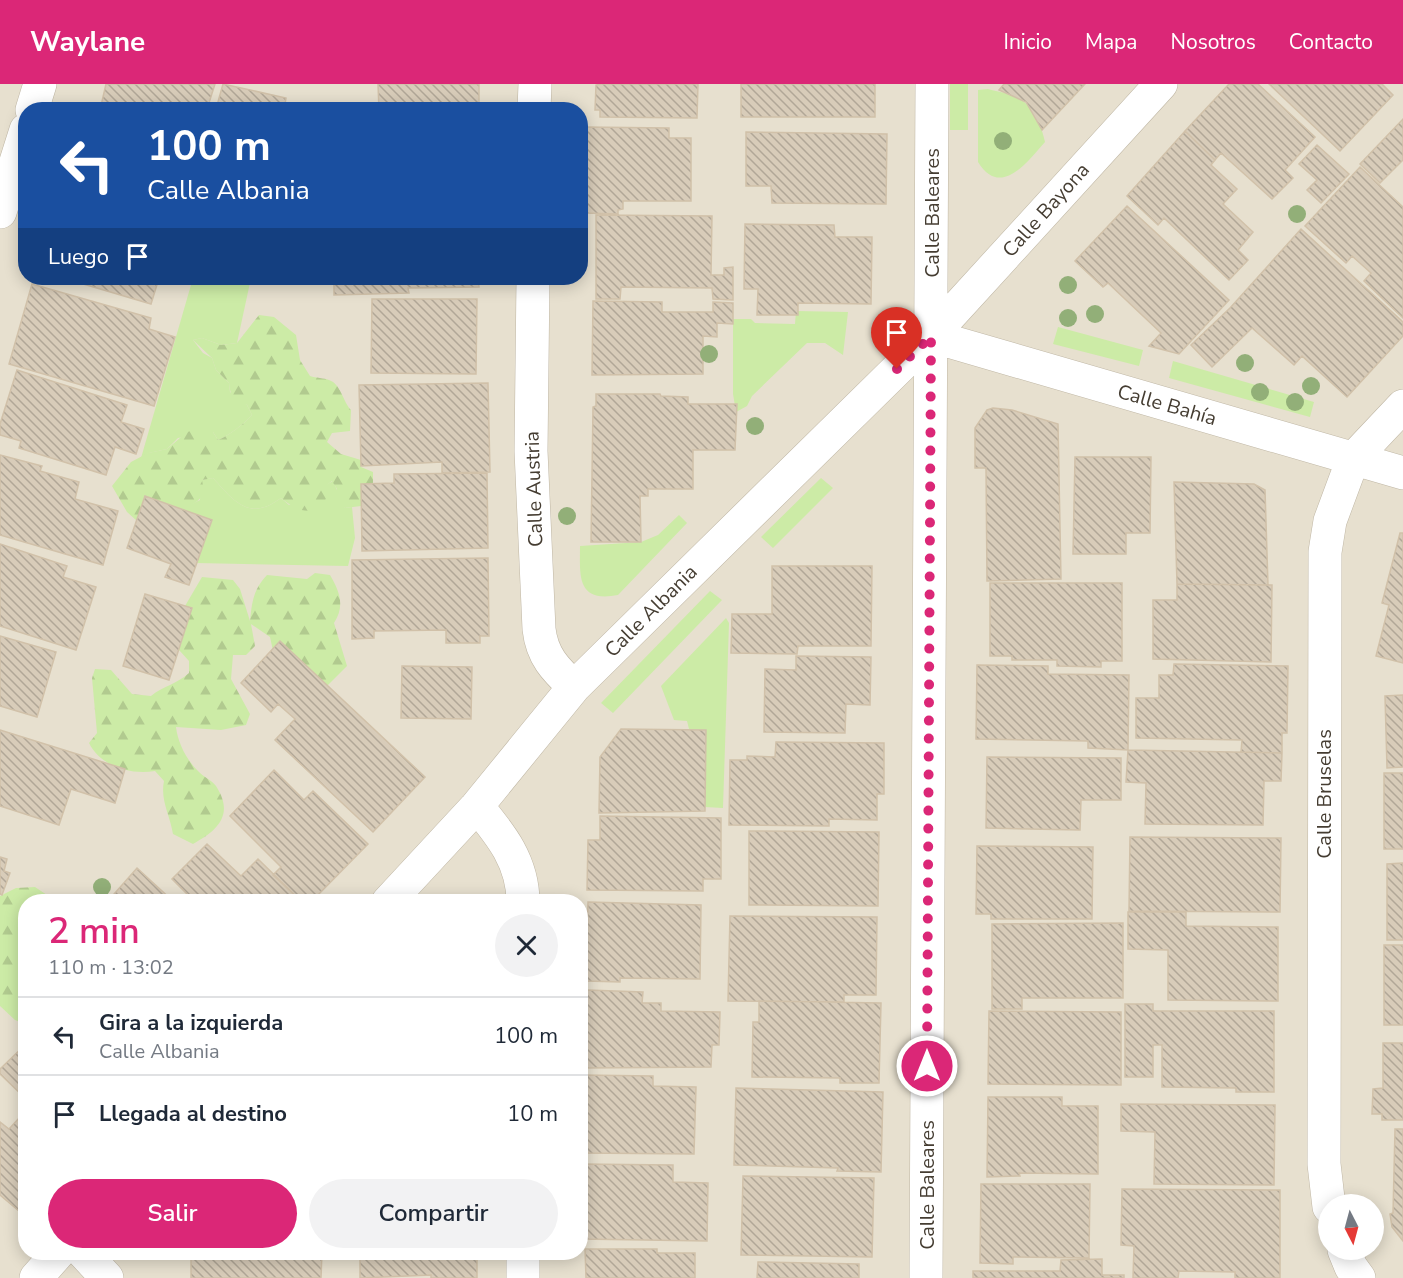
<!DOCTYPE html>
<html lang="es">
<meta charset="utf-8">
<style>
body{margin:0;font-family:"Nunito Sans",sans-serif;background:#f2f2f3;color:#1f2937;height:100vh;display:flex;flex-direction:column;font-size:22px;white-space:nowrap}
*{box-sizing:border-box;margin:0}
p{font-size:20px;color:#747a83}
.icon{flex:none;width:33px;height:33px;fill:none;stroke:currentColor;stroke-width:2;stroke-linecap:round;stroke-linejoin:round}
.map{position:relative;flex:1;overflow:hidden}
.side{position:absolute;left:18px;top:810px;width:570px;height:366px;display:flex;flex-direction:column;background:#fff;border-radius:24px;box-shadow:0 3px 15px #0003}
.side>*{flex:none}
.hud{position:absolute;left:18px;top:18px;width:570px;height:183px;border-radius:24px;box-shadow:0 3px 15px #0003;background:#1a4fa0;color:#fff;overflow:hidden}
.needle{width:39px;rotate:174deg}
.tools{position:absolute;left:1318px;top:1110px;display:grid;gap:12px}
.tools a{display:grid;place-items:center;width:66px;height:66px;border-radius:50%;background:#fff;box-shadow:0 3px 15px #0003;font-size:30px}
.pin{position:absolute;display:grid;place-items:center;width:51px;height:51px;color:#fff;margin:-62px -26px;border-radius:50% 50% 50% 0;rotate:-45deg;box-shadow:0 0 6px #0007}
.pin .icon{rotate:45deg}
.me{position:absolute;width:66px;margin:-33px;rotate:0deg;stroke-linejoin:round;filter:drop-shadow(0 0 4px #0008)}
.turn{display:flex;align-items:center;gap:21px;height:126px;padding:0 30px;font-size:27px}
.turn .icon{width:78px;height:78px;stroke-width:2.5}
.turn b{display:block;font-size:42px;line-height:51px}
.then{display:flex;align-items:center;height:57px;padding:0 30px;background:#0003;gap:12px;font-size:22px}
.round{display:grid;place-items:center;flex:none;width:63px;height:63px;border-radius:32px;background:#f2f2f3}
.head{display:flex;align-items:center;justify-content:space-between;height:102px;padding:0 30px}
h1{font-size:36px;font-weight:600;line-height:45px;color:#db2777}
.primary-button{display:flex;gap:12px;margin-top:auto;padding:12px 30px}
.primary-button a{flex:1;height:69px;border-radius:36px;background:#db2777;color:#fff;font-size:24px;font-weight:600;line-height:69px;text-align:center}
.primary-button a+a{background:#f2f2f3;color:#1f2937}
ul{padding:0;list-style:none}
li{display:flex;align-items:center;gap:18px;height:78px;padding:0 30px;border-top:2px solid #e0e1e3}
li div{flex:1}
li b{display:block;font-size:22px}
li em{font-style:normal}
header{display:flex;align-items:center;gap:36px;box-sizing:border-box;height:84px;padding:0 30px;background:#db2777;color:#fff}
header strong{font-size:28px}
nav{display:flex;gap:33px;margin-inline-start:auto;font-size:21px}
.map>svg:first-child{display:block}
.residential{fill:#e7e0cf;fill-rule:evenodd}
.grass{fill:#cceba6}
.forest{fill:url(#forest-firs)}
.building{fill:url(#building-back-hatch);stroke:#d1c1a9;stroke-width:1.5}
.lines{fill:none;stroke-linecap:round;stroke-linejoin:round}
.minor-casing{stroke:#bfb6a4;stroke-width:34}
.minor{stroke:#fff;stroke-width:33}
.tree{fill:#92af78}
.route{stroke:#db2777;stroke-width:10;stroke-dasharray:0 18}
.labels{text-anchor:middle;dominant-baseline:central;stroke-width:5;stroke-linejoin:round;paint-order:stroke}
.street-label{font-size:20px;fill:#453d32;stroke:#fff}
</style>
<header>
<strong>Waylane</strong>
<nav><a>Inicio</a><a>Mapa</a><a>Nosotros</a><a>Contacto</a></nav>
</header>
<div class="map">
<svg width="1403" height="1194" viewBox="0 0 1403 1194">
<defs>
<pattern id="forest-firs" width="22" height="20" patternUnits="userSpaceOnUse" patternTransform="scale(1.5)"><rect width="22" height="20" fill="#cceba6"/><path d="M5 1l3.5 6h-7zM16 11l3.5 6h-7z" fill="#b1ca8f"/></pattern>
<pattern id="building-back-hatch" width="6" height="6" patternUnits="userSpaceOnUse" patternTransform="scale(1.5)"><rect width="6" height="6" fill="#d8ccb9"/><path d="M-1 5l2 2M0 0l6 6M5-1l2 2" fill="none" stroke="#b1a797"/></pattern>
</defs>
<rect width="100%" height="100%" fill="#f3eee2"/>
<path class="residential" d="M 0,0 L 1403,0 L 1403,1194 L 0,1194 ZM 26,26 L 580,26 L 580,194 L 26,194 ZM 26,818 L 580,818 L 580,1168 L 26,1168 ZM 1329,1120 L 1374,1120 L 1374,1166 L 1329,1166 Z"/>
<path class="grass" d="M 950,0 L 968,0 L 968,46 L 950,46 Z
M 988,5 C 997,8 1006,8 1015,12 C 1032,19 1042,42 1045,58 C 1028,77 1001,115 978,78 L 978,6 Z
M 193,194 L 251,194 L 237,259 L 221,261 L 202,254 L 193,256 L 203,269 L 212,274 L 216,286 L 229,299 L 230,308 L 247,321 L 252,331 C 244,340 228,352 218,356 L 213,348 L 178,354 L 167,365 L 149,369 L 141,374 Z
M 796,227 L 848,228 L 843,271 L 825,259 L 807,259 L 752,312 L 747,322 L 736,328 L 733,310 L 733,235 L 751,235 L 755,239 L 795,240 Z
M 1058,243 L 1143,266 L 1139,282 L 1053,260 Z
M 1173,277 L 1314,318 L 1310,333 L 1169,294 Z
M 213,394 C 234,417 249,438 281,414 L 289,421 L 333,397 L 345,424 L 352,423 L 355,454 L 348,482 L 196,479 L 181,425 L 200,416 L 201,396 Z
M 821,394 L 833,404 L 773,464 L 761,453 Z
M 679,431 L 687,439 L 618,511 C 576,519 580,491 580,462 L 641,458 L 658,451 Z
M 710,507 L 722,516 L 613,629 L 601,619 Z
M 726,534 L 729,539 L 723,724 L 705,723 L 706,646 L 689,645 L 687,637 L 674,636 L 661,602 Z"/>
<path class="forest" d="M 259,231 L 274,233 L 296,251 L 300,276 L 310,292 C 316,294 324,294 329,296 C 341,300 343,318 351,326 L 350,347 L 332,349 L 327,358 L 341,370 L 361,376 L 361,383 L 373,388 L 373,400 L 361,400 L 361,422 L 345,424 L 336,414 L 337,405 L 332,397 L 327,401 L 328,410 L 322,423 C 305,431 295,425 281,414 C 249,438 234,417 213,394 L 202,396 C 203,401 204,406 203,410 C 197,426 152,433 137,437 L 127,428 L 112,402 L 131,378 L 148,369 L 167,365 L 187,348 L 203,343 L 213,348 L 218,356 C 228,352 244,340 252,331 L 247,321 C 235,316 230,313 229,299 L 216,286 L 212,274 L 193,256 L 202,254 L 221,261 L 237,259 Z
M 315,489 L 330,491 C 340,508 345,522 334,539 L 347,582 L 328,601 L 309,603 L 275,576 L 270,553 L 251,540 L 255,562 L 246,571 L 233,571 L 231,595 L 250,630 L 246,641 L 221,646 L 176,643 C 178,659 186,675 198,687 C 203,693 212,696 216,702 C 235,731 217,747 193,760 L 173,750 C 170,731 160,716 164,697 L 155,687 C 131,691 101,683 89,659 L 97,649 L 92,594 L 95,585 L 111,586 L 132,610 L 151,612 C 163,602 177,600 189,589 L 189,577 L 179,566 L 192,524 L 185,522 L 202,493 L 233,496 L 240,505 L 250,537 C 252,518 253,506 267,491 L 307,495 Z
M 35,803 L 56,817 L 26,818 L 25,940 L 15,936 L 0,922 L 0,812 L 16,804 Z"/>
<path class="building" d="M 106,0 L 215,0 L 208,22 L 216,25 L 223,0 L 286,14 L 284,26 L 100,26 Z
M 378,0 L 479,0 L 479,26 L 379,26 Z
M 601,0 L 698,0 L 697,34 L 600,33 L 600,26 L 595,26 L 596,1 Z
M 741,0 L 875,0 L 875,33 L 741,33 Z
M 1004,0 L 1085,0 L 1042,46 L 1026,18 L 999,6 Z
M 1229,0 L 1258,0 L 1315,53 L 1285,86 L 1293,94 L 1272,115 L 1221,69 L 1215,76 L 1185,47 Z
M 1269,0 L 1382,0 L 1393,11 L 1340,67 Z
M 1403,35 L 1403,76 L 1380,99 L 1360,80 Z
M 585,43 L 669,44 L 669,54 L 691,54 L 691,117 L 623,117 L 623,125 L 618,126 L 618,130 L 585,129 Z
M 1185,47 L 1215,76 L 1211,81 L 1237,105 L 1223,120 L 1253,148 L 1238,166 L 1248,176 L 1229,196 L 1164,134 L 1158,141 L 1127,112 Z
M 746,48 L 887,50 L 886,120 L 772,119 L 771,102 L 746,102 Z
M 1317,61 L 1349,90 L 1321,119 L 1307,106 L 1317,96 L 1299,80 Z
M 1360,83 L 1403,123 L 1403,234 L 1364,197 L 1371,189 L 1352,172 L 1346,179 L 1305,142 Z
M 1127,122 L 1229,216 L 1179,270 L 1149,262 L 1161,249 L 1108,199 L 1103,203 L 1075,177 Z
M 596,131 L 712,132 L 711,191 L 724,191 L 724,184 L 733,183 L 733,216 L 713,215 L 712,204 L 621,203 L 620,215 L 596,215 Z
M 745,140 L 834,141 L 835,153 L 872,153 L 871,220 L 798,219 L 798,231 L 757,231 L 758,205 L 744,205 Z
M 1301,145 L 1403,238 L 1403,252 L 1347,313 L 1302,272 L 1294,281 L 1252,244 L 1212,283 L 1191,261 L 1230,224 Z
M 63,194 L 159,194 L 151,220 Z
M 334,194 L 478,194 L 479,203 L 408,204 L 409,209 L 334,211 Z
M 32,200 L 151,234 L 149,245 L 175,253 L 154,322 L 9,280 Z
M 372,215 L 477,215 L 476,290 L 371,289 Z
M 593,217 L 662,218 L 662,228 L 713,228 L 713,218 L 733,219 L 733,240 L 717,239 L 717,253 L 703,252 L 703,290 L 592,291 Z
M 17,286 L 127,321 L 121,338 L 144,345 L 136,370 L 115,363 L 106,391 L 19,364 L 21,357 L 0,351 L 0,340 Z
M 488,299 L 490,388 L 442,389 L 442,378 L 361,382 L 359,301 Z
M 596,310 L 660,310 L 661,312 L 688,313 L 688,320 L 737,320 L 735,366 L 693,366 L 693,405 L 648,405 L 648,412 L 640,412 L 641,458 L 591,458 L 593,323 L 596,322 Z
M 993,324 L 1012,326 L 1058,340 L 1061,495 L 987,497 L 986,384 L 975,384 L 975,344 L 987,326 Z
M 0,371 L 42,382 L 40,387 L 79,398 L 75,415 L 118,427 L 103,481 L 0,451 Z
M 1075,373 L 1151,373 L 1150,449 L 1126,449 L 1126,470 L 1073,470 Z
M 487,389 L 488,464 L 362,467 L 361,400 L 394,399 L 394,390 Z
M 1174,398 L 1254,400 L 1265,406 L 1268,501 L 1177,500 Z
M 145,412 L 212,436 L 189,501 L 165,493 L 171,480 L 127,464 Z
M 1400,449 L 1403,449 L 1403,579 L 1376,572 L 1389,521 L 1382,519 Z
M 0,460 L 67,482 L 63,493 L 96,503 L 76,566 L 0,542 Z
M 488,474 L 489,552 L 480,552 L 480,559 L 446,559 L 446,546 L 374,547 L 374,554 L 352,555 L 352,476 Z
M 772,482 L 872,482 L 871,562 L 798,562 L 797,570 L 731,569 L 732,530 L 772,530 Z
M 990,499 L 1122,499 L 1122,577 L 1101,577 L 1101,583 L 1057,582 L 1057,576 L 1012,576 L 1012,572 L 990,572 Z
M 1177,500 L 1272,501 L 1271,578 L 1153,575 L 1153,516 L 1177,516 Z
M 145,510 L 192,524 L 169,596 L 123,582 Z
M 0,552 L 56,568 L 37,633 L 0,622 Z
M 280,557 L 425,693 L 373,748 L 275,656 L 295,635 L 278,620 L 271,628 L 241,599 Z
M 796,572 L 871,573 L 870,621 L 846,620 L 845,649 L 764,648 L 765,585 L 796,586 Z
M 1174,580 L 1288,582 L 1287,649 L 1282,649 L 1282,669 L 1241,668 L 1242,656 L 1136,654 L 1136,614 L 1159,614 L 1159,591 L 1173,591 Z
M 977,581 L 1048,582 L 1048,590 L 1129,591 L 1128,666 L 1088,664 L 1088,657 L 976,655 Z
M 402,582 L 472,583 L 471,635 L 401,634 Z
M 1403,611 L 1403,683 L 1387,684 L 1385,612 Z
M 621,645 L 706,646 L 705,727 L 599,729 L 600,673 Z
M 0,646 L 125,685 L 115,719 L 71,705 L 59,741 L 0,722 Z
M 776,658 L 884,659 L 884,710 L 877,710 L 877,736 L 829,735 L 829,742 L 729,741 L 730,676 L 747,676 L 747,672 L 775,673 Z
M 1128,666 L 1282,669 L 1281,697 L 1264,697 L 1263,741 L 1145,740 L 1146,699 L 1126,698 Z
M 987,673 L 1121,674 L 1121,716 L 1081,716 L 1080,746 L 986,744 Z
M 274,686 L 304,716 L 313,707 L 368,760 L 311,818 L 302,818 L 273,791 L 281,783 L 230,732 Z
M 1384,689 L 1403,689 L 1403,765 L 1384,765 Z
M 600,732 L 721,734 L 721,795 L 703,795 L 703,807 L 587,806 L 588,756 L 600,756 Z
M 749,747 L 879,748 L 878,822 L 749,821 Z
M 1130,753 L 1281,754 L 1280,828 L 1129,827 Z
M 207,760 L 241,792 L 258,775 L 302,818 L 195,818 L 172,795 Z
M 977,762 L 1093,763 L 1092,835 L 991,835 L 991,830 L 976,830 Z
M 0,773 L 7,775 L 4,787 L 10,789 L 2,811 L 0,810 Z
M 1403,779 L 1403,856 L 1387,856 L 1387,780 Z
M 137,784 L 174,818 L 107,818 Z
M 588,818 L 701,821 L 700,895 L 620,894 L 620,898 L 586,897 Z
M 1128,828 L 1186,828 L 1186,842 L 1278,843 L 1278,917 L 1168,916 L 1168,866 L 1128,865 Z
M 730,832 L 877,833 L 876,911 L 844,911 L 844,918 L 728,917 Z
M 1123,839 L 1123,914 L 1022,914 L 1022,925 L 992,925 L 992,840 Z
M 1384,861 L 1403,861 L 1403,941 L 1384,941 Z
M 587,906 L 643,908 L 642,919 L 661,919 L 661,927 L 720,928 L 719,961 L 712,961 L 711,983 L 586,984 Z
M 759,917 L 881,919 L 879,999 L 840,999 L 840,994 L 752,993 L 753,938 L 759,938 Z
M 1125,920 L 1153,920 L 1153,927 L 1274,927 L 1274,1008 L 1236,1008 L 1236,1004 L 1162,1003 L 1162,961 L 1153,961 L 1153,993 L 1125,993 Z
M 989,927 L 1121,928 L 1121,1001 L 988,1000 Z
M 1383,959 L 1403,959 L 1403,1036 L 1382,1036 L 1382,1030 L 1372,1030 L 1373,1005 L 1383,1004 Z
M 26,960 L 26,1015 L 0,990 L 0,985 Z
M 581,991 L 653,992 L 653,1002 L 696,1003 L 694,1070 L 580,1069 Z
M 736,1004 L 883,1008 L 881,1088 L 837,1087 L 838,1084 L 734,1081 Z
M 988,1013 L 1062,1013 L 1062,1022 L 1098,1022 L 1098,1090 L 1019,1089 L 1020,1092 L 987,1093 Z
M 1121,1020 L 1275,1021 L 1274,1101 L 1154,1100 L 1155,1048 L 1121,1047 Z
M 20,1033 L 26,1038 L 26,1133 L 0,1111 L 0,1038 L 9,1045 Z
M 1395,1045 L 1403,1045 L 1403,1157 L 1392,1143 L 1390,1130 L 1393,1129 Z
M 580,1080 L 673,1081 L 673,1098 L 708,1099 L 707,1157 L 580,1155 Z
M 743,1092 L 874,1094 L 872,1173 L 741,1171 Z
M 981,1100 L 1090,1100 L 1089,1174 L 1013,1173 L 1013,1180 L 980,1179 Z
M 1122,1105 L 1280,1106 L 1280,1194 L 1235,1194 L 1235,1188 L 1179,1187 L 1178,1194 L 1133,1194 L 1134,1162 L 1121,1161 Z
M 585,1165 L 657,1165 L 657,1169 L 695,1169 L 695,1194 L 586,1194 Z
M 191,1168 L 322,1168 L 321,1194 L 191,1194 Z
M 360,1168 L 477,1168 L 477,1194 L 431,1194 L 431,1191 L 360,1194 Z
M 1102,1175 L 1102,1191 L 1124,1191 L 1124,1194 L 973,1194 L 973,1187 L 1060,1187 L 1061,1176 Z
M 758,1178 L 859,1180 L 859,1194 L 757,1194 Z"/>
<g class="lines">
<defs>
<path id="minor" d="M 32,26 L 40,0
M 534,26 L 535,0
M 0,128 L 26,46
M 533,194 L 531,367 L 539,545 C 542,572 555,585 574,603
M 931,252 L 1403,389
M 477,722 C 501,751 523,778 523,818
M 388,818 L 477,722 L 574,603 L 931,252 L 1161,0
M 1329,1123 L 1324,1080 L 1325,468 L 1330,437 L 1353,375 L 1403,322
M 1344,1166 L 1351,1183 L 1359,1194
M 83,1168 L 107,1194
M 36,1194 L 59,1168
M 523,1194 L 523,1168
M 926,1194 L 932,0"/>
</defs>
<use href="#minor" class="minor-casing"/>
<use href="#minor" class="minor"/>
</g>
<g class="tree">
<circle cx="1003" cy="57" r="9"/>
<circle cx="1297" cy="130" r="9"/>
<circle cx="1068" cy="201" r="9"/>
<circle cx="1095" cy="230" r="9"/>
<circle cx="1068" cy="234" r="9"/>
<circle cx="709" cy="270" r="9"/>
<circle cx="1245" cy="279" r="9"/>
<circle cx="1311" cy="302" r="9"/>
<circle cx="1260" cy="308" r="9"/>
<circle cx="1295" cy="318" r="9"/>
<circle cx="755" cy="342" r="9"/>
<circle cx="567" cy="432" r="9"/>
<circle cx="102" cy="803" r="9"/>
</g>
<g class="lines">
<path class="route" d="M 897,285 L 931,252 L 927,982"/>
</g>
<g class="labels">
<g class="street-label">
<text transform="translate(1046 126) rotate(-48)">Calle Bayona</text>
<text transform="translate(932 129) rotate(-90)">Calle Baleares</text>
<text transform="translate(1167 321) rotate(16)">Calle Bahía</text>
<text transform="translate(534 405) rotate(-92)">Calle Austria</text>
<text transform="translate(651 527) rotate(-45)">Calle Albania</text>
<text transform="translate(1324 710) rotate(-90)">Calle Bruselas</text>
<text transform="translate(927 1101) rotate(-90)">Calle Baleares</text>
</g>
</g>
</svg>
<div class="tools">
<a><svg class="needle" viewBox="-14 -14 28 28"><path d="M0-13l5 13h-10z" fill="#e53935"/><path d="M0 13l5-13h-10z" fill="#747a83"/></svg></a>
</div>
<div class="pin" style="left:897px;top:285px;background:#d93025"><svg class="icon" aria-label="arrive" viewBox="0 0 24 24"><path d="M6 21V4h12l-3 4 3 4H6"/></svg></div>
<svg class="me" style="left:927px;top:982px" viewBox="-20 -20 40 40"><circle r="17" fill="#db2777" stroke="#fff" stroke-width="3"/><path d="M0-11L8 9 0 5-8 9z" fill="#fff"/></svg>
<div class="hud">
<div class="turn"><svg class="icon" aria-label="left" viewBox="0 0 24 24"><path d="M17 20v-9H6M10 6l-5 5 5 5"/></svg><div><b>100 m</b>Calle Albania</div></div>
<div class="then">Luego<svg class="icon" aria-label="arrive" viewBox="0 0 24 24"><path d="M6 21V4h12l-3 4 3 4H6"/></svg></div>
</div>
<section class="side">
<div class="head"><div><h1>2 min</h1><p>110 m · 13:02</p></div><a class="round"><svg class="icon" aria-label="close" viewBox="0 0 24 24"><path d="M6 6l12 12M18 6L6 18"/></svg></a></div>
<ul>
<li><svg class="icon" aria-label="left" viewBox="0 0 24 24"><path d="M17 20v-9H6M10 6l-5 5 5 5"/></svg><div><b>Gira a la izquierda</b><p>Calle Albania</p></div><em>100 m</em></li>
<li><svg class="icon" aria-label="arrive" viewBox="0 0 24 24"><path d="M6 21V4h12l-3 4 3 4H6"/></svg><div><b>Llegada al destino</b></div><em>10 m</em></li>
</ul>
<div class="primary-button"><a>Salir</a><a>Compartir</a></div>
</section>
</div>
